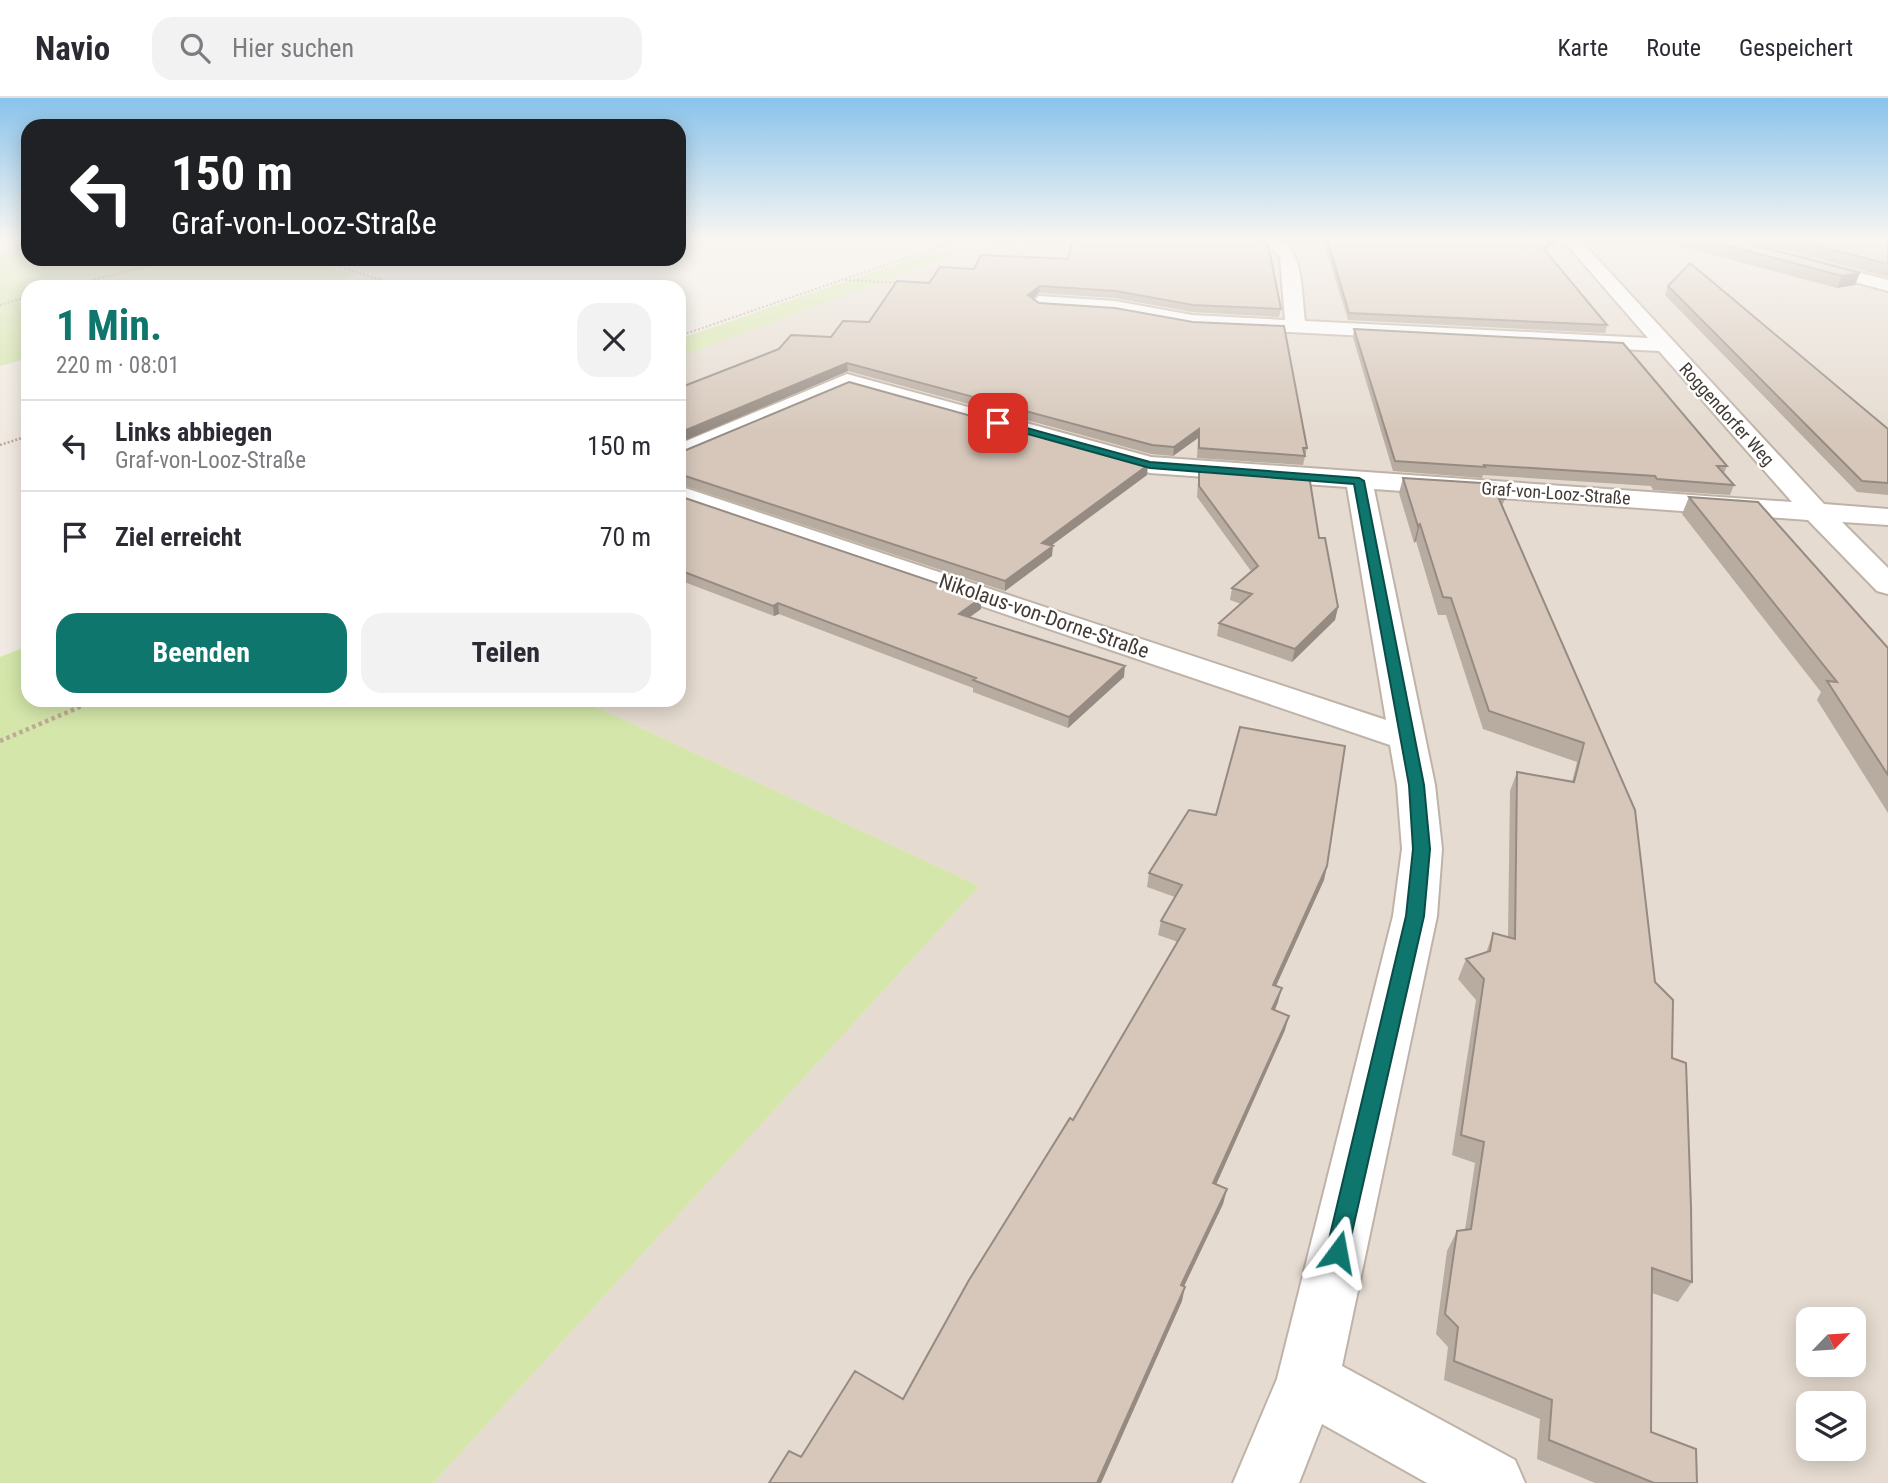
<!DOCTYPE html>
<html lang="de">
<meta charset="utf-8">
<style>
body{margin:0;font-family:"Roboto Condensed",sans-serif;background:#f2f2f3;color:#2b2b33;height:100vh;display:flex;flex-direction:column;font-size:26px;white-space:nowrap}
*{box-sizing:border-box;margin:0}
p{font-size:23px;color:#7c7c81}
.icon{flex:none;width:38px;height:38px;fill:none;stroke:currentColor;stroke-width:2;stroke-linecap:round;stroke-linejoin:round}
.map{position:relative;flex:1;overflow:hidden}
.panel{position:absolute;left:21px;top:182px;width:665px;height:427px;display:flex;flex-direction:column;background:#fff;border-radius:21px;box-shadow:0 4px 18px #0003}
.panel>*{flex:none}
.banner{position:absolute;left:21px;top:21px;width:665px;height:147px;border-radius:21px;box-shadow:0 4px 18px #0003;background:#202124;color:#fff;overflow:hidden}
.needle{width:46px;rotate:65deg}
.controls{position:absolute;left:1796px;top:1209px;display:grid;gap:14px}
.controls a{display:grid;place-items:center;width:70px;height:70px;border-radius:14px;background:#fff;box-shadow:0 4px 18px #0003;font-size:35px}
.pin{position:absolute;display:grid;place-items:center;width:60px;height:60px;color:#fff;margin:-30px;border-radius:14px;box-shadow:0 4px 10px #0006}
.me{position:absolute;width:77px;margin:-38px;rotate:13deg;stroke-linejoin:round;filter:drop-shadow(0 0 5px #0008)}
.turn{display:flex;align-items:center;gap:24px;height:147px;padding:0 35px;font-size:32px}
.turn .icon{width:91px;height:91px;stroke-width:2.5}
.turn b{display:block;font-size:49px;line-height:60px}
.round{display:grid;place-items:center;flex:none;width:74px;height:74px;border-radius:21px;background:#f2f2f3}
.headline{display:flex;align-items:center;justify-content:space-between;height:119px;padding:0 35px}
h1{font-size:42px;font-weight:700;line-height:52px;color:#0f766e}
.button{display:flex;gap:14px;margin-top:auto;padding:14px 35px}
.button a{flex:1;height:80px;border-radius:21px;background:#0f766e;color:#fff;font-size:28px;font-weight:700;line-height:80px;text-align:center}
.button a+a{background:#f2f2f3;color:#2b2b33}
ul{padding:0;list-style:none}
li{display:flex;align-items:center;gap:21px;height:91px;padding:0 35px;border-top:2px solid #e1e1e2}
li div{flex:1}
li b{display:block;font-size:26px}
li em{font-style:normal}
header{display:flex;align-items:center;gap:42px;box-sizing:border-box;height:98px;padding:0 35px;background:#fff;border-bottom:2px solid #e1e1e2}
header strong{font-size:33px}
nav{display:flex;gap:38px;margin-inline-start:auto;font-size:24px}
.search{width:490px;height:63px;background:#f2f2f3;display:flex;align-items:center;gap:18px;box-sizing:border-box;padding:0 24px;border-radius:21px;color:#7c7c81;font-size:26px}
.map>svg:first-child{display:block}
.residential{fill:#e5dbd0;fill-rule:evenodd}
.green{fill:#d4e6aa}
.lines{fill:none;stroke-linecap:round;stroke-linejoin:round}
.minor-casing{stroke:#bfb3a8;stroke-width:4}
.path-far2{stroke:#beaa96;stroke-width:2;stroke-dasharray:2 2;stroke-linecap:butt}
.path-far1{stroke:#beaa96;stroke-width:2.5;stroke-dasharray:2 2;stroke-linecap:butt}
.path{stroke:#beaa96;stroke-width:4.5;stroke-dasharray:3.5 3.5;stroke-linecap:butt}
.minor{fill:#fff;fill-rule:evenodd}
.wall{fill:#b8aba0}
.shaded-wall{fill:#968b82}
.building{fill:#d6c7ba;stroke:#968b82;stroke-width:2}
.route{fill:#0f766e;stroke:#0a4d48;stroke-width:2}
.labels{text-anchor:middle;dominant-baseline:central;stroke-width:5;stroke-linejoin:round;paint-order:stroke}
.far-street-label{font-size:18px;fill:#423a33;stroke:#fff}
.street-label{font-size:21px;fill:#423a33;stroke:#fff}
</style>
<header>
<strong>Navio</strong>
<div class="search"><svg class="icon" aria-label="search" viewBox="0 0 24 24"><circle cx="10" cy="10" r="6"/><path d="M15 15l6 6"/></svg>Hier suchen</div>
<nav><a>Karte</a><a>Route</a><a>Gespeichert</a></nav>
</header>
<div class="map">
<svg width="1888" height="1385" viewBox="0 0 1888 1385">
<rect width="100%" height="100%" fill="#f1eae2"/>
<path class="residential" d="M 998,141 L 1888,141 L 1888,1385 L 433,1385 L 979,788 L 581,602 L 679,602 L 679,259 ZM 1808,1222 L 1853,1222 L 1853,1267 L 1808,1267 ZM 1808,1306 L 1853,1306 L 1853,1351 L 1808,1351 Z"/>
<path class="green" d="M 0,141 L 28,141 L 28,161 L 322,161 L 336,171 L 356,177 L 310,189 L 28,189 L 28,260 L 0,268 Z
M 967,141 L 998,141 L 679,259 L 679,241 Z
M 28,548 L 28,602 L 581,602 L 979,788 L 433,1385 L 0,1385 L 0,559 Z"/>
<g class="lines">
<defs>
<path id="minor" d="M 1249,141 C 1260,141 1272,140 1283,144 C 1303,154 1302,202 1305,223 L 1648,240 L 1562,141 L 1579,141 L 1824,406 L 1888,411 L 1888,427 L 1842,424 L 1888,470 L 1888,496 L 1877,493 L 1808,422 L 1374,391 L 1435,687 L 1442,751 L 1437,818 L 1342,1268 L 1515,1362 L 1525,1385 L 1427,1385 L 1322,1326 L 1299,1385 L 1233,1385 L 1277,1281 L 1393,818 L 1402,751 L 1397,687 L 1390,647 L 679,405 L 679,388 L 1386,622 L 1347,389 L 1150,375 L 849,290 L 679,362 L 679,346 L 847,276 L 1151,359 L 1792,404 L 1659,253 L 1192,229 L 1115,215 L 1039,210 L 1030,204 L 1039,198 L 1115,203 L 1192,217 L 1285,222 L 1280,159 L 1274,153 Z
M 1703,141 L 1731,141 L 1888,182 L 1888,193 L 1705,144 Z"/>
</defs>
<use href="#minor" class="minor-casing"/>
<path class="path-far2" d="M 0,147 L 28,142
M 0,157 L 28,151
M 331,161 L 341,169 L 402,189
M 845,182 L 900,185
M 67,189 L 173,161
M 0,207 L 28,199
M 679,238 L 961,141"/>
<path class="path-far1" d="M 0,347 L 28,338"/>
<path class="path" d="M 0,643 L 96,602"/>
<use href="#minor" class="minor"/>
</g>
<path class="wall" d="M 1323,141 L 1559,141 L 1545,153 L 1607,227 L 1605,235 L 1348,222 Z
M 1661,141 L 1732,141 L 1860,175 L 1855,187 L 1837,190 L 1661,143 Z
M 1742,141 L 1880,141 L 1888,143 L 1888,179 Z
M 940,169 L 1281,211 L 1279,219 L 1192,214 L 1115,200 L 1039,195 L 1033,201 L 1307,350 L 1303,367 L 1197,360 L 1198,340 L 1173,358 L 1151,356 L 848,273 L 679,345 L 679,290 L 831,239 L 869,224 L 929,185 Z
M 1668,188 L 1888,331 L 1888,397 L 1857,394 L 1665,197 Z
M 1354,231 L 1727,368 L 1724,375 L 1734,387 L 1730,397 L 1653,392 L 1651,388 L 1483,377 L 1482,380 L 1393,373 L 1353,240 Z
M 679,355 L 1147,377 L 1051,448 L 1052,458 L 1005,493 L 679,386 Z
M 1199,370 L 1319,440 L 1338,509 L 1335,522 L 1292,564 L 1217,538 L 1219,525 L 1241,506 L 1230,502 L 1232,490 L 1251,473 L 1197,399 Z
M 1403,380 L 1505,401 L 1502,408 L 1635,712 L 1655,884 L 1672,960 L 1692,1184 L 1678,1204 L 1652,1195 L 1651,1334 L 1697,1385 L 1595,1385 L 1537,1361 L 1540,1321 L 1444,1282 L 1448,1249 L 1436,1236 L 1447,1153 L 1457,1133 L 1465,1132 L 1475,1065 L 1452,1057 L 1476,902 L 1458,881 L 1466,861 L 1486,855 L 1493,835 L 1508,839 L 1510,693 L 1517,674 L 1572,684 L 1577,664 L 1483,631 L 1446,517 L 1438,517 L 1416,443 L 1414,445 L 1399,395 Z
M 679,398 L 981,500 L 981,511 L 969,520 L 1124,579 L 1068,630 L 973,594 L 973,590 L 779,516 L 774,518 L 679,482 Z
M 1689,399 L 1888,550 L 1888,715 L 1817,602 L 1821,594 L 1682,416 Z
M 1327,768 L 1324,782 L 1276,888 L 1278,904 L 1275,912 L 1285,932 L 1216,1087 L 1227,1091 L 1223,1106 L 1184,1188 L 1182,1203 L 1101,1385 L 769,1385 L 801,1359 L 903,1301 L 1073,1022 L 1178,844 L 1158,837 L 1161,823 L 1175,799 L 1147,789 L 1149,775 Z"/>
<path class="shaded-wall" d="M 1553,141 L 1559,141 L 1541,157 L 1543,150 Z
M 1860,175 L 1855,187 L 1837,190 L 1842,178 Z
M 1040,188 L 1039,195 L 1028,205 L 1028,197 Z
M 847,265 L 848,273 L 679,345 L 679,335 Z
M 1199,331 L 1198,340 L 1173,358 L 1174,349 Z
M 1148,367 L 1147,377 L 1041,455 L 1042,445 Z
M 1420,426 L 1416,443 L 1414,445 L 1418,428 Z
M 1053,448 L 1052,458 L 1005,493 L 1005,483 Z
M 981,500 L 981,511 L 958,527 L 959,516 Z
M 778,505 L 779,516 L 774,518 L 773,508 Z
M 1338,509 L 1335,522 L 1292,564 L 1295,551 Z
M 1125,568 L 1124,579 L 1068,630 L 1069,619 Z
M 1327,768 L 1324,782 L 1270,901 L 1273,887 Z
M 1282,890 L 1278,904 L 1269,925 L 1272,911 Z
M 1289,918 L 1285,932 L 1210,1100 L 1213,1085 Z
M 1227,1091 L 1223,1106 L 1178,1201 L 1181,1187 Z
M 1185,1189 L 1182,1203 L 1101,1385 L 1097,1385 Z"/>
<path class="building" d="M 1073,141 L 1260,141 L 1268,146 L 1281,211 L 1193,207 L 1116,193 L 1040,188 L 1028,197 L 1039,205 L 1115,210 L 1193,224 L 1284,228 L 1307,350 L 1303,350 L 1305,358 L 1199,350 L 1199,331 L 1174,349 L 1152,347 L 847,265 L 679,335 L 679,290 L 779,251 L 791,237 L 831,239 L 843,223 L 869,224 L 897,183 L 929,185 L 940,169 L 974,171 L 981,157 L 1068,161 Z
M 1327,141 L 1553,141 L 1543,150 L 1607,227 L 1349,215 Z
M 1703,141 L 1732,141 L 1860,175 L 1842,178 Z
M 1791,141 L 1880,141 L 1888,143 L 1888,166 Z
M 1690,165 L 1888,331 L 1888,385 L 1862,383 L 1668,188 Z
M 1354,231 L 1623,245 L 1727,368 L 1717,368 L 1734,387 L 1657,381 L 1655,378 L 1484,367 L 1485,369 L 1395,363 Z
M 849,284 L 1148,367 L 1042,445 L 1053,448 L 1005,483 L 679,376 L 679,355 Z
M 1199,370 L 1309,377 L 1319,440 L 1325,440 L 1338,509 L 1295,551 L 1219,525 L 1252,496 L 1232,490 L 1258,468 L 1199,388 Z
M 1403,380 L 1497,386 L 1505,401 L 1499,401 L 1635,712 L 1655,884 L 1673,902 L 1672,960 L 1686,965 L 1691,1109 L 1692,1184 L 1652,1170 L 1651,1334 L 1696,1351 L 1697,1385 L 1654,1385 L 1549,1342 L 1552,1302 L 1454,1263 L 1458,1229 L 1445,1216 L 1457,1133 L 1471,1131 L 1484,1044 L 1461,1037 L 1484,881 L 1466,861 L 1490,853 L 1493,835 L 1515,841 L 1517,674 L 1574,684 L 1584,645 L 1489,613 L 1451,500 L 1443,499 L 1420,426 L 1418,428 Z
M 679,398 L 981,500 L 959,516 L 1125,568 L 1069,619 L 973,582 L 976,580 L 778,505 L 773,508 L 679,472 Z
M 1689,399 L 1758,404 L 1888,550 L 1888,677 L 1827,583 L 1837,584 Z
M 1240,629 L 1345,648 L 1327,768 L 1273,887 L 1282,890 L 1272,911 L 1289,918 L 1213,1085 L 1227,1091 L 1181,1187 L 1185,1189 L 1097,1385 L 769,1385 L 789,1353 L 801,1359 L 855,1273 L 903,1301 L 969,1182 L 1070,1020 L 1073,1022 L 1185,831 L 1161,823 L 1182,787 L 1149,775 L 1189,712 L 1216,717 Z"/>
<linearGradient id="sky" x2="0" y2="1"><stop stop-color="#89c3eb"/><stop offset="0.42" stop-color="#f9f6f2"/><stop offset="1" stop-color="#f9f6f2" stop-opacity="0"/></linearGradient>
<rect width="1888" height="335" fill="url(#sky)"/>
<path class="route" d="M 998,322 L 1150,364 L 1359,380 L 1364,383 L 1424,687 L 1430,751 L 1424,818 L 1346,1161 L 1338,1164 L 1329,1161 L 1326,1154 L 1406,818 L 1413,751 L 1409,687 L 1354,386 L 1150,370 L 995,327 L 995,323 Z"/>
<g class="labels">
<g class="far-street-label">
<text transform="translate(1727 316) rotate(48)">Roggendorfer Weg</text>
<text transform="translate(1556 395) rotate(4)">Graf-von-Looz-Straße</text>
</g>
<g class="street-label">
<text transform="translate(1044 518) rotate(19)">Nikolaus-von-Dorne-Straße</text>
</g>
</g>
</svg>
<div class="controls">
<a><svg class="needle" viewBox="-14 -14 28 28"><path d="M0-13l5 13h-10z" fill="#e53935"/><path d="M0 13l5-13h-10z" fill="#7c7c81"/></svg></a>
<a><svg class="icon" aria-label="layers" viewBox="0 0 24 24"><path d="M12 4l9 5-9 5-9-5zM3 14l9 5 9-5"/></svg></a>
</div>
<div class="pin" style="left:998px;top:325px;background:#d93025"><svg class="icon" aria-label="arrive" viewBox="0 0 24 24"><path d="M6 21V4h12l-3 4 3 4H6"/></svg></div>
<svg class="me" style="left:1338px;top:1154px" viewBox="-20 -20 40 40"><path d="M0-17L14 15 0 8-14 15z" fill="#0f766e" stroke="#fff" stroke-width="4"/></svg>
<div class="banner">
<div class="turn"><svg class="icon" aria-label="left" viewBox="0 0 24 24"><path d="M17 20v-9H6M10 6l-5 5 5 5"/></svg><div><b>150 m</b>Graf-von-Looz-Straße</div></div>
</div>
<section class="panel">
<div class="headline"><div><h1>1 Min.</h1><p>220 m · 08:01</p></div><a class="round"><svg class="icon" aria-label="close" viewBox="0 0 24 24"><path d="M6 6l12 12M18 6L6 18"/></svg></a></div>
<ul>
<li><svg class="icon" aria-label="left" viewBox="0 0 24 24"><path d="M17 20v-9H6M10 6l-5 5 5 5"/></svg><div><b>Links abbiegen</b><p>Graf-von-Looz-Straße</p></div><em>150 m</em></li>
<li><svg class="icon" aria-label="arrive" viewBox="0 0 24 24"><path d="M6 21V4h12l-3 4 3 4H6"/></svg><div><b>Ziel erreicht</b></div><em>70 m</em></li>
</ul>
<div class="button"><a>Beenden</a><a>Teilen</a></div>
</section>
</div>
